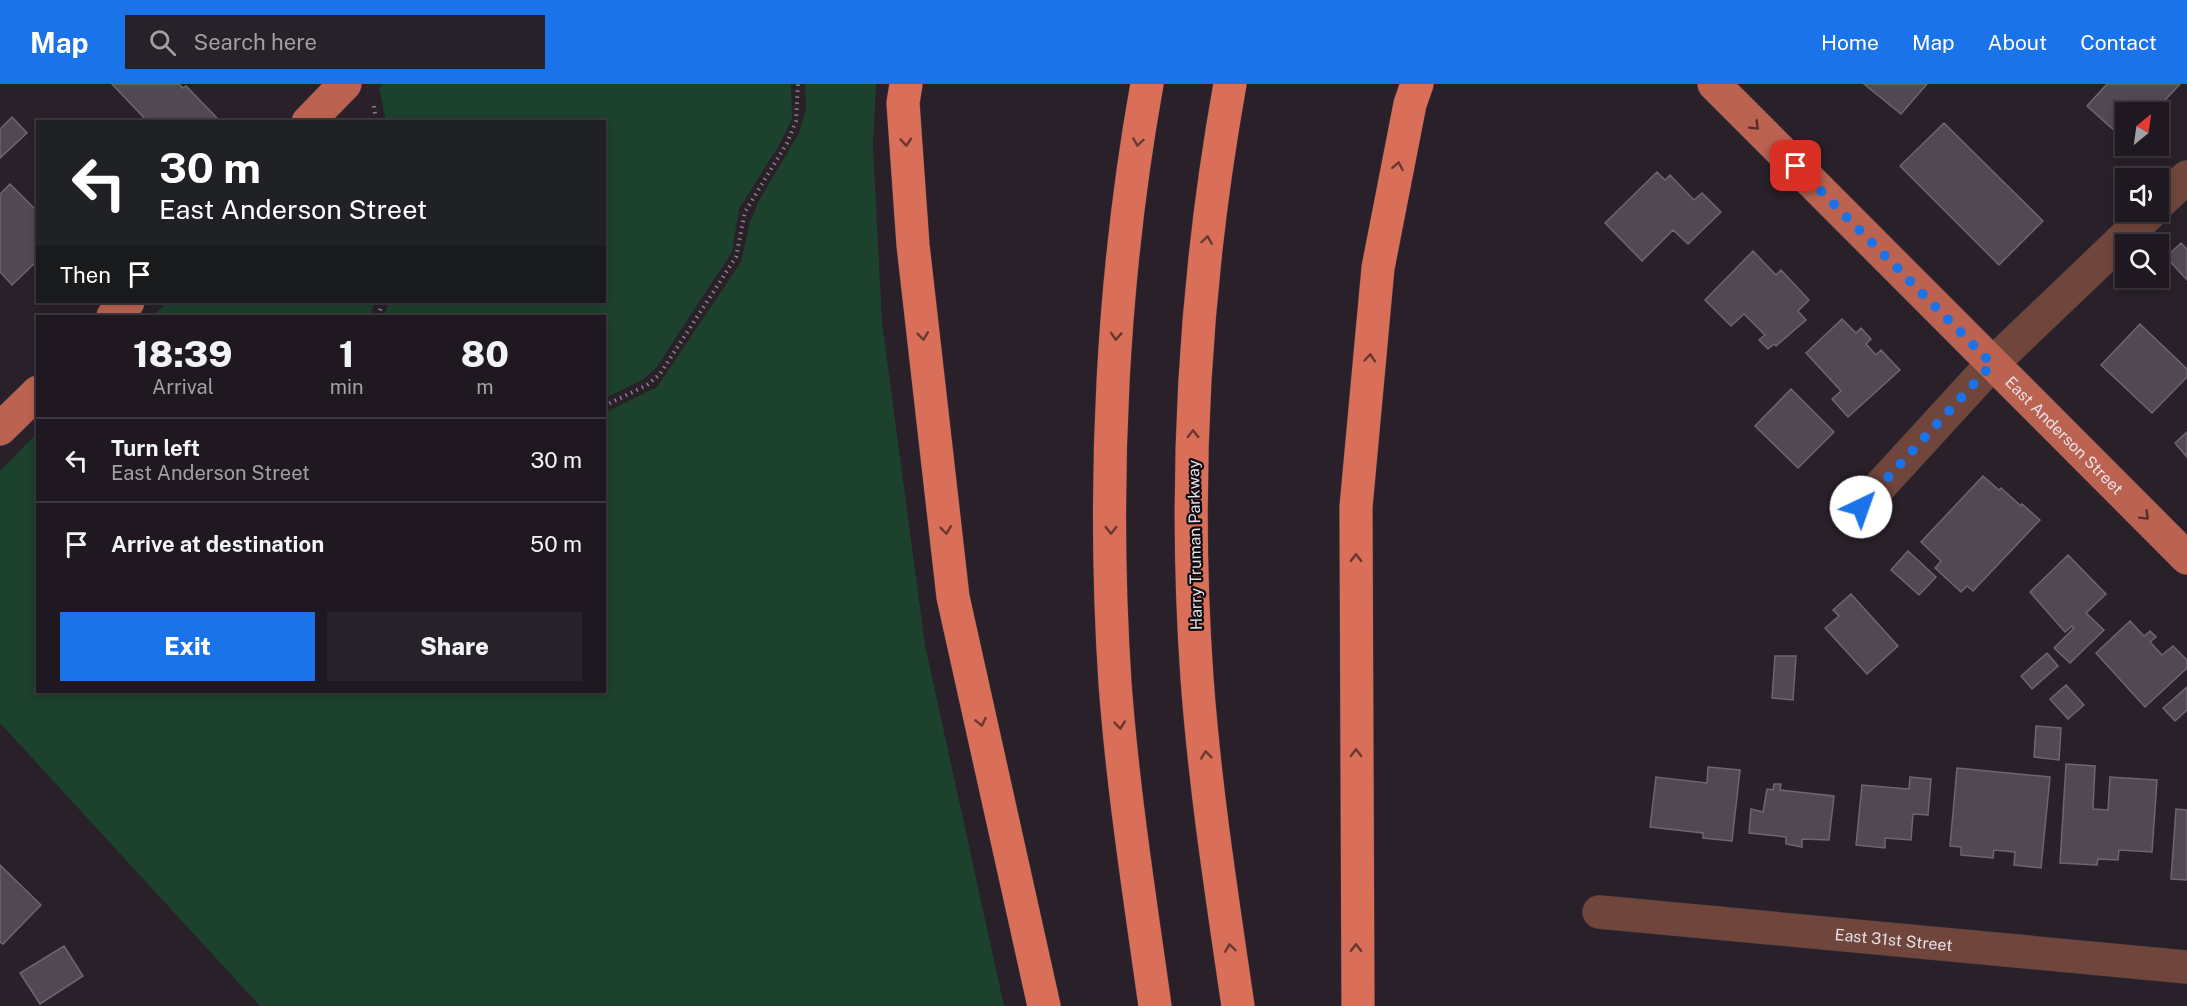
<!DOCTYPE html>
<style>
body{margin:0;font-family:"Public Sans",sans-serif;background:#272129;color:#f1f3f6;height:100vh;display:flex;flex-direction:column;font-size:22px;white-space:nowrap}
*{box-sizing:border-box;margin:0}
p{font-size:20px;color:#a1a0a5}
.icon{flex:none;width:33px;height:33px;fill:none;stroke:currentColor;stroke-width:2;stroke-linecap:round;stroke-linejoin:round}
.map{position:relative;flex:1;overflow:hidden}
.sheet{position:absolute;left:36px;top:231px;width:570px;height:378px;display:flex;flex-direction:column;background:#1f1820;border-radius:0px;box-shadow:0 3px 9px #0003,0 0 0 2px #3c373e}
.sheet>*{flex:none}
.guide{position:absolute;left:36px;top:36px;width:570px;height:183px;border-radius:0px;box-shadow:0 3px 9px #0003,0 0 0 2px #3c373e;background:#202124;color:#fff;overflow:hidden}
.needle{width:39px;rotate:29deg}
.fabs{position:absolute;left:2115px;top:18px;display:grid;gap:12px}
.fabs a{display:grid;place-items:center;width:54px;height:54px;border-radius:0px;background:#1f1820;box-shadow:0 3px 9px #0003,0 0 0 2px #3c373e;font-size:30px}
.pin{position:absolute;display:grid;place-items:center;width:51px;height:51px;color:#fff;margin:-26px;border-radius:12px;box-shadow:0 3px 9px #0006}
.me{position:absolute;width:66px;margin:-33px;rotate:42deg;stroke-linejoin:round;filter:drop-shadow(0 0 4px #0008)}
.turn{display:flex;align-items:center;gap:21px;height:126px;padding:0 24px;font-size:27px}
.turn .icon{width:78px;height:78px;stroke-width:2.5}
.turn b{display:block;font-size:42px;line-height:51px}
.then{display:flex;align-items:center;height:57px;padding:0 24px;background:#0003;gap:12px;font-size:22px}
.eta{display:flex;justify-content:space-evenly;align-items:center;height:102px;text-align:center}
.eta b{font-size:36px;font-weight:800;line-height:42px}
.action{display:flex;gap:12px;margin-top:auto;padding:12px 24px}
.action a{flex:1;height:69px;border-radius:0px;background:#1a73e8;color:#fff;font-size:24px;font-weight:800;line-height:69px;text-align:center}
.action a+a{background:#272129;color:#f1f3f6}
ul{padding:0;list-style:none}
li{display:flex;align-items:center;gap:18px;height:84px;padding:0 24px;border-top:2px solid #3c373e}
li div{flex:1}
li b{display:block;font-size:22px}
li em{font-style:normal}
header{display:flex;align-items:center;gap:36px;box-sizing:border-box;height:84px;padding:0 30px;background:#1a73e8;color:#fff}
header strong{font-size:28px}
nav{display:flex;gap:33px;margin-inline-start:auto;font-size:21px}
.search{width:420px;height:54px;background:#272129;display:flex;align-items:center;gap:15px;box-sizing:border-box;padding:0 21px;border-radius:0px;color:#a1a0a5;font-size:22px}
.map>svg:first-child{display:block}
.green{fill:#1c412d}
.building{fill:#524854;stroke:#6f6470;stroke-width:1.5}
.lines{fill:none;stroke-linecap:round;stroke-linejoin:round}
.minor-casing{stroke:#433b44;stroke-width:34}
.major-casing{stroke:#433b44;stroke-width:34}
.highway-casing{stroke:#433b44;stroke-width:34}
.path{stroke:#888089;stroke-width:4;stroke-dasharray:1.5 4.5;stroke-linecap:butt}
.minor{stroke:#70453b;stroke-width:33}
.major{stroke:#bb6350;stroke-width:33}
.highway{stroke:#d96f58;stroke-width:33}
.oneway{stroke:#542e2a}
.oneway2{stroke:#6a3830}
.route{stroke:#1a73e8;stroke-width:10;stroke-dasharray:0 18}
.labels{text-anchor:middle;dominant-baseline:central;stroke-width:4.5;stroke-linejoin:round;paint-order:stroke}
.street-label{font-size:16px;fill:#e6e0e7;stroke:#0f0b10}
</style>
<header>
<strong>Map</strong>
<div class="search"><svg class="icon" aria-label="search" viewBox="0 0 24 24"><circle cx="10" cy="10" r="6"/><path d="M15 15l6 6"/></svg>Search here</div>
<nav><a>Home</a><a>Map</a><a>About</a><a>Contact</a></nav>
</header>
<div class="map">
<svg width="2187" height="922" viewBox="0 0 2187 922">
<rect width="100%" height="100%" fill="#29202a"/>
<path class="green" d="M 382,0 L 791,0 L 792,35 L 781,58 L 739,125 L 732,168 L 656,284 L 642,296 L 605,314 L 604,232 L 384,232 L 389,218 L 604,218 L 604,38 L 386,37 L 379,4 Z
M 805,0 L 876,0 L 873,62 L 882,238 L 925,561 L 1004,922 L 260,922 L 0,639 L 0,387 L 37,349 L 38,608 L 604,608 L 605,329 L 657,303 L 741,178 L 750,138 L 758,118 L 799,49 L 806,24 Z
M 167,218 L 375,218 L 370,232 L 153,232 Z"/>
<path class="building" d="M 112,0 L 179,0 L 183,4 L 186,2 L 217,34 L 213,38 L 148,38 Z
M 1864,0 L 1927,0 L 1901,30 Z
M 2107,0 L 2180,0 L 2154,28 L 2126,28 L 2126,57 L 2087,22 Z
M 12,33 L 27,49 L 0,74 L 0,45 Z
M 1944,39 L 2043,137 L 1999,181 L 1900,82 Z
M 1657,88 L 1665,96 L 1670,91 L 1694,116 L 1702,109 L 1721,128 L 1688,160 L 1673,146 L 1642,177 L 1605,139 Z
M 10,100 L 38,128 L 38,176 L 12,201 L 0,188 L 0,110 Z
M 2181,159 L 2187,165 L 2187,196 L 2166,173 Z
M 1753,167 L 1776,191 L 1781,186 L 1809,216 L 1798,227 L 1806,236 L 1776,262 L 1774,260 L 1768,265 L 1759,256 L 1765,251 L 1744,230 L 1731,242 L 1705,216 Z
M 1842,235 L 1856,249 L 1861,244 L 1871,255 L 1866,260 L 1876,271 L 1881,266 L 1900,286 L 1848,333 L 1832,315 L 1841,307 L 1806,269 Z
M 2140,240 L 2187,285 L 2187,293 L 2152,329 L 2101,281 Z
M 1791,305 L 1834,348 L 1798,384 L 1755,342 Z
M 2187,348 L 2187,373 L 2175,359 Z
M 1983,392 L 1999,406 L 2001,404 L 2021,422 L 2022,420 L 2040,436 L 1973,507 L 1967,502 L 1961,508 L 1935,484 L 1941,477 L 1921,458 Z
M 1908,467 L 1936,493 L 1919,511 L 1891,486 Z
M 2068,471 L 2106,510 L 2086,529 L 2104,546 L 2070,579 L 2054,564 L 2074,544 L 2072,542 L 2065,548 L 2030,508 Z
M 1851,510 L 1898,562 L 1867,590 L 1825,544 L 1839,532 L 1833,526 Z
M 2130,537 L 2144,552 L 2150,547 L 2156,553 L 2150,558 L 2162,571 L 2173,562 L 2187,576 L 2187,584 L 2145,623 L 2096,569 Z
M 2047,569 L 2058,582 L 2032,605 L 2021,592 Z
M 1775,572 L 1796,572 L 1793,616 L 1772,614 Z
M 2066,601 L 2084,621 L 2068,635 L 2050,615 Z
M 2187,603 L 2187,626 L 2175,637 L 2163,624 Z
M 2036,642 L 2061,644 L 2059,676 L 2034,673 Z
M 2066,680 L 2095,682 L 2093,725 L 2108,726 L 2110,693 L 2157,696 L 2152,768 L 2119,766 L 2118,776 L 2098,775 L 2097,781 L 2060,779 Z
M 1708,683 L 1740,686 L 1732,757 L 1703,754 L 1703,749 L 1650,743 L 1656,693 L 1707,699 Z
M 1957,684 L 2050,693 L 2041,784 L 2014,781 L 2015,768 L 1994,766 L 1993,774 L 1961,771 L 1961,763 L 1950,762 Z
M 1910,693 L 1931,695 L 1928,731 L 1913,730 L 1911,756 L 1885,754 L 1885,764 L 1856,761 L 1862,701 L 1909,705 Z
M 1774,700 L 1781,700 L 1780,706 L 1834,712 L 1829,756 L 1802,755 L 1802,763 L 1786,760 L 1786,753 L 1749,749 L 1751,725 L 1763,728 L 1767,705 L 1773,706 Z
M 2176,725 L 2187,726 L 2187,796 L 2171,795 Z
M 0,781 L 41,821 L 3,860 L 0,858 Z
M 64,862 L 83,892 L 40,920 L 20,889 Z"/>
<g class="lines">
<defs>
<g id="minor">
<path d="M 2158,120 L 2187,93"/>
<path d="M 1861,423 L 1992,280 L 2151,128"/>
<path id="s1" d="M 1599,828 L 2187,883"/>
</g>
<g id="major">
<path id="s2" d="M 1714,0 L 2187,474"/>
<path d="M 308,38 L 345,0"/>
<path d="M 113,232 L 128,218"/>
<path d="M 0,345 L 38,308"/>
</g>
<path id="highway" d="M 906,0 L 903,19 L 913,161 L 953,513 L 1044,922
M 1147,0 C 1112,194 1102,402 1115,599 C 1123,707 1140,815 1155,922
M 1230,0 C 1195,195 1183,396 1197,594 C 1205,704 1222,813 1238,922
M 1358,922 L 1356,423 L 1378,184 L 1410,20 L 1417,0"/>
</defs>
<use href="#minor" class="minor-casing"/>
<use href="#major" class="major-casing"/>
<use href="#highway" class="highway-casing"/>
<path class="path" d="M 374,22 L 376,38
M 378,232 L 383,218
M 604,322 L 647,301 L 660,290 L 736,173 L 745,128 L 787,59 L 796,37 L 798,0"/>
<use href="#minor" class="minor"/>
<use href="#major" class="major"/>
<use href="#highway" class="highway"/>
</g>
<defs><path id="oneway-chevron" d="M-2-3.5L2.5 0L-2 3.5" fill="none" stroke-width="1.6" stroke-linecap="round" stroke-linejoin="round" transform="scale(1.5)"/></defs>
<g class="oneway">
<use href="#oneway-chevron" transform="translate(1755 42) rotate(45)"/>
<use href="#oneway-chevron" transform="translate(2145 432) rotate(45)"/>
</g>
<g class="oneway2">
<use href="#oneway-chevron" transform="translate(906 58) rotate(86)"/>
<use href="#oneway-chevron" transform="translate(1138 58) rotate(98)"/>
<use href="#oneway-chevron" transform="translate(1398 82) rotate(-79)"/>
<use href="#oneway-chevron" transform="translate(1207 156) rotate(-82)"/>
<use href="#oneway-chevron" transform="translate(923 252) rotate(83)"/>
<use href="#oneway-chevron" transform="translate(1116 252) rotate(94)"/>
<use href="#oneway-chevron" transform="translate(1370 274) rotate(-85)"/>
<use href="#oneway-chevron" transform="translate(1193 350) rotate(-90)"/>
<use href="#oneway-chevron" transform="translate(946 446) rotate(83)"/>
<use href="#oneway-chevron" transform="translate(1111 446) rotate(90)"/>
<use href="#oneway-chevron" transform="translate(1356 474) rotate(-90)"/>
<use href="#oneway-chevron" transform="translate(981 638) rotate(78)"/>
<use href="#oneway-chevron" transform="translate(1120 641) rotate(84)"/>
<use href="#oneway-chevron" transform="translate(1356 669) rotate(-90)"/>
<use href="#oneway-chevron" transform="translate(1206 671) rotate(-96)"/>
<use href="#oneway-chevron" transform="translate(1230 864) rotate(-98)"/>
<use href="#oneway-chevron" transform="translate(1356 864) rotate(-90)"/>
</g>
<g class="lines">
<path class="route" d="M 1796,82 L 1992,280 L 1861,423"/>
</g>
<g class="labels">
<g class="street-label">
<text stroke="none"><textPath href="#s2" startOffset="496">East Anderson Street</textPath></text>
<text transform="translate(1195 461) rotate(-91)">Harry Truman Parkway</text>
<text stroke="none"><textPath href="#s1" startOffset="296">East 31st Street</textPath></text>
</g>
</g>
</svg>
<div class="fabs">
<a><svg class="needle" viewBox="-14 -14 28 28"><path d="M0-13l5 13h-10z" fill="#e53935"/><path d="M0 13l5-13h-10z" fill="#a1a0a5"/></svg></a>
<a><svg class="icon" aria-label="sound" viewBox="0 0 24 24"><path d="M4 9h4l5-4v14l-5-4H4zM17 9q2 3 0 6"/></svg></a>
<a><svg class="icon" aria-label="search" viewBox="0 0 24 24"><circle cx="10" cy="10" r="6"/><path d="M15 15l6 6"/></svg></a>
</div>
<div class="pin" style="left:1796px;top:82px;background:#d93025"><svg class="icon" aria-label="arrive" viewBox="0 0 24 24"><path d="M6 21V4h12l-3 4 3 4H6"/></svg></div>
<svg class="me" style="left:1861px;top:423px" viewBox="-20 -20 40 40"><circle r="19" fill="#fff"/><path d="M0-13L10 11 0 6-10 11z" fill="#1a73e8"/></svg>
<div class="guide">
<div class="turn"><svg class="icon" aria-label="left" viewBox="0 0 24 24"><path d="M17 20v-9H6M10 6l-5 5 5 5"/></svg><div><b>30 m</b>East Anderson Street</div></div>
<div class="then">Then<svg class="icon" aria-label="arrive" viewBox="0 0 24 24"><path d="M6 21V4h12l-3 4 3 4H6"/></svg></div>
</div>
<section class="sheet">
<div class="eta">
<div><b>18:39</b><p>Arrival</p></div>
<div><b>1</b><p>min</p></div>
<div><b>80</b><p>m</p></div>
</div>
<ul>
<li><svg class="icon" aria-label="left" viewBox="0 0 24 24"><path d="M17 20v-9H6M10 6l-5 5 5 5"/></svg><div><b>Turn left</b><p>East Anderson Street</p></div><em>30 m</em></li>
<li><svg class="icon" aria-label="arrive" viewBox="0 0 24 24"><path d="M6 21V4h12l-3 4 3 4H6"/></svg><div><b>Arrive at destination</b></div><em>50 m</em></li>
</ul>
<div class="action"><a>Exit</a><a>Share</a></div>
</section>
</div>
